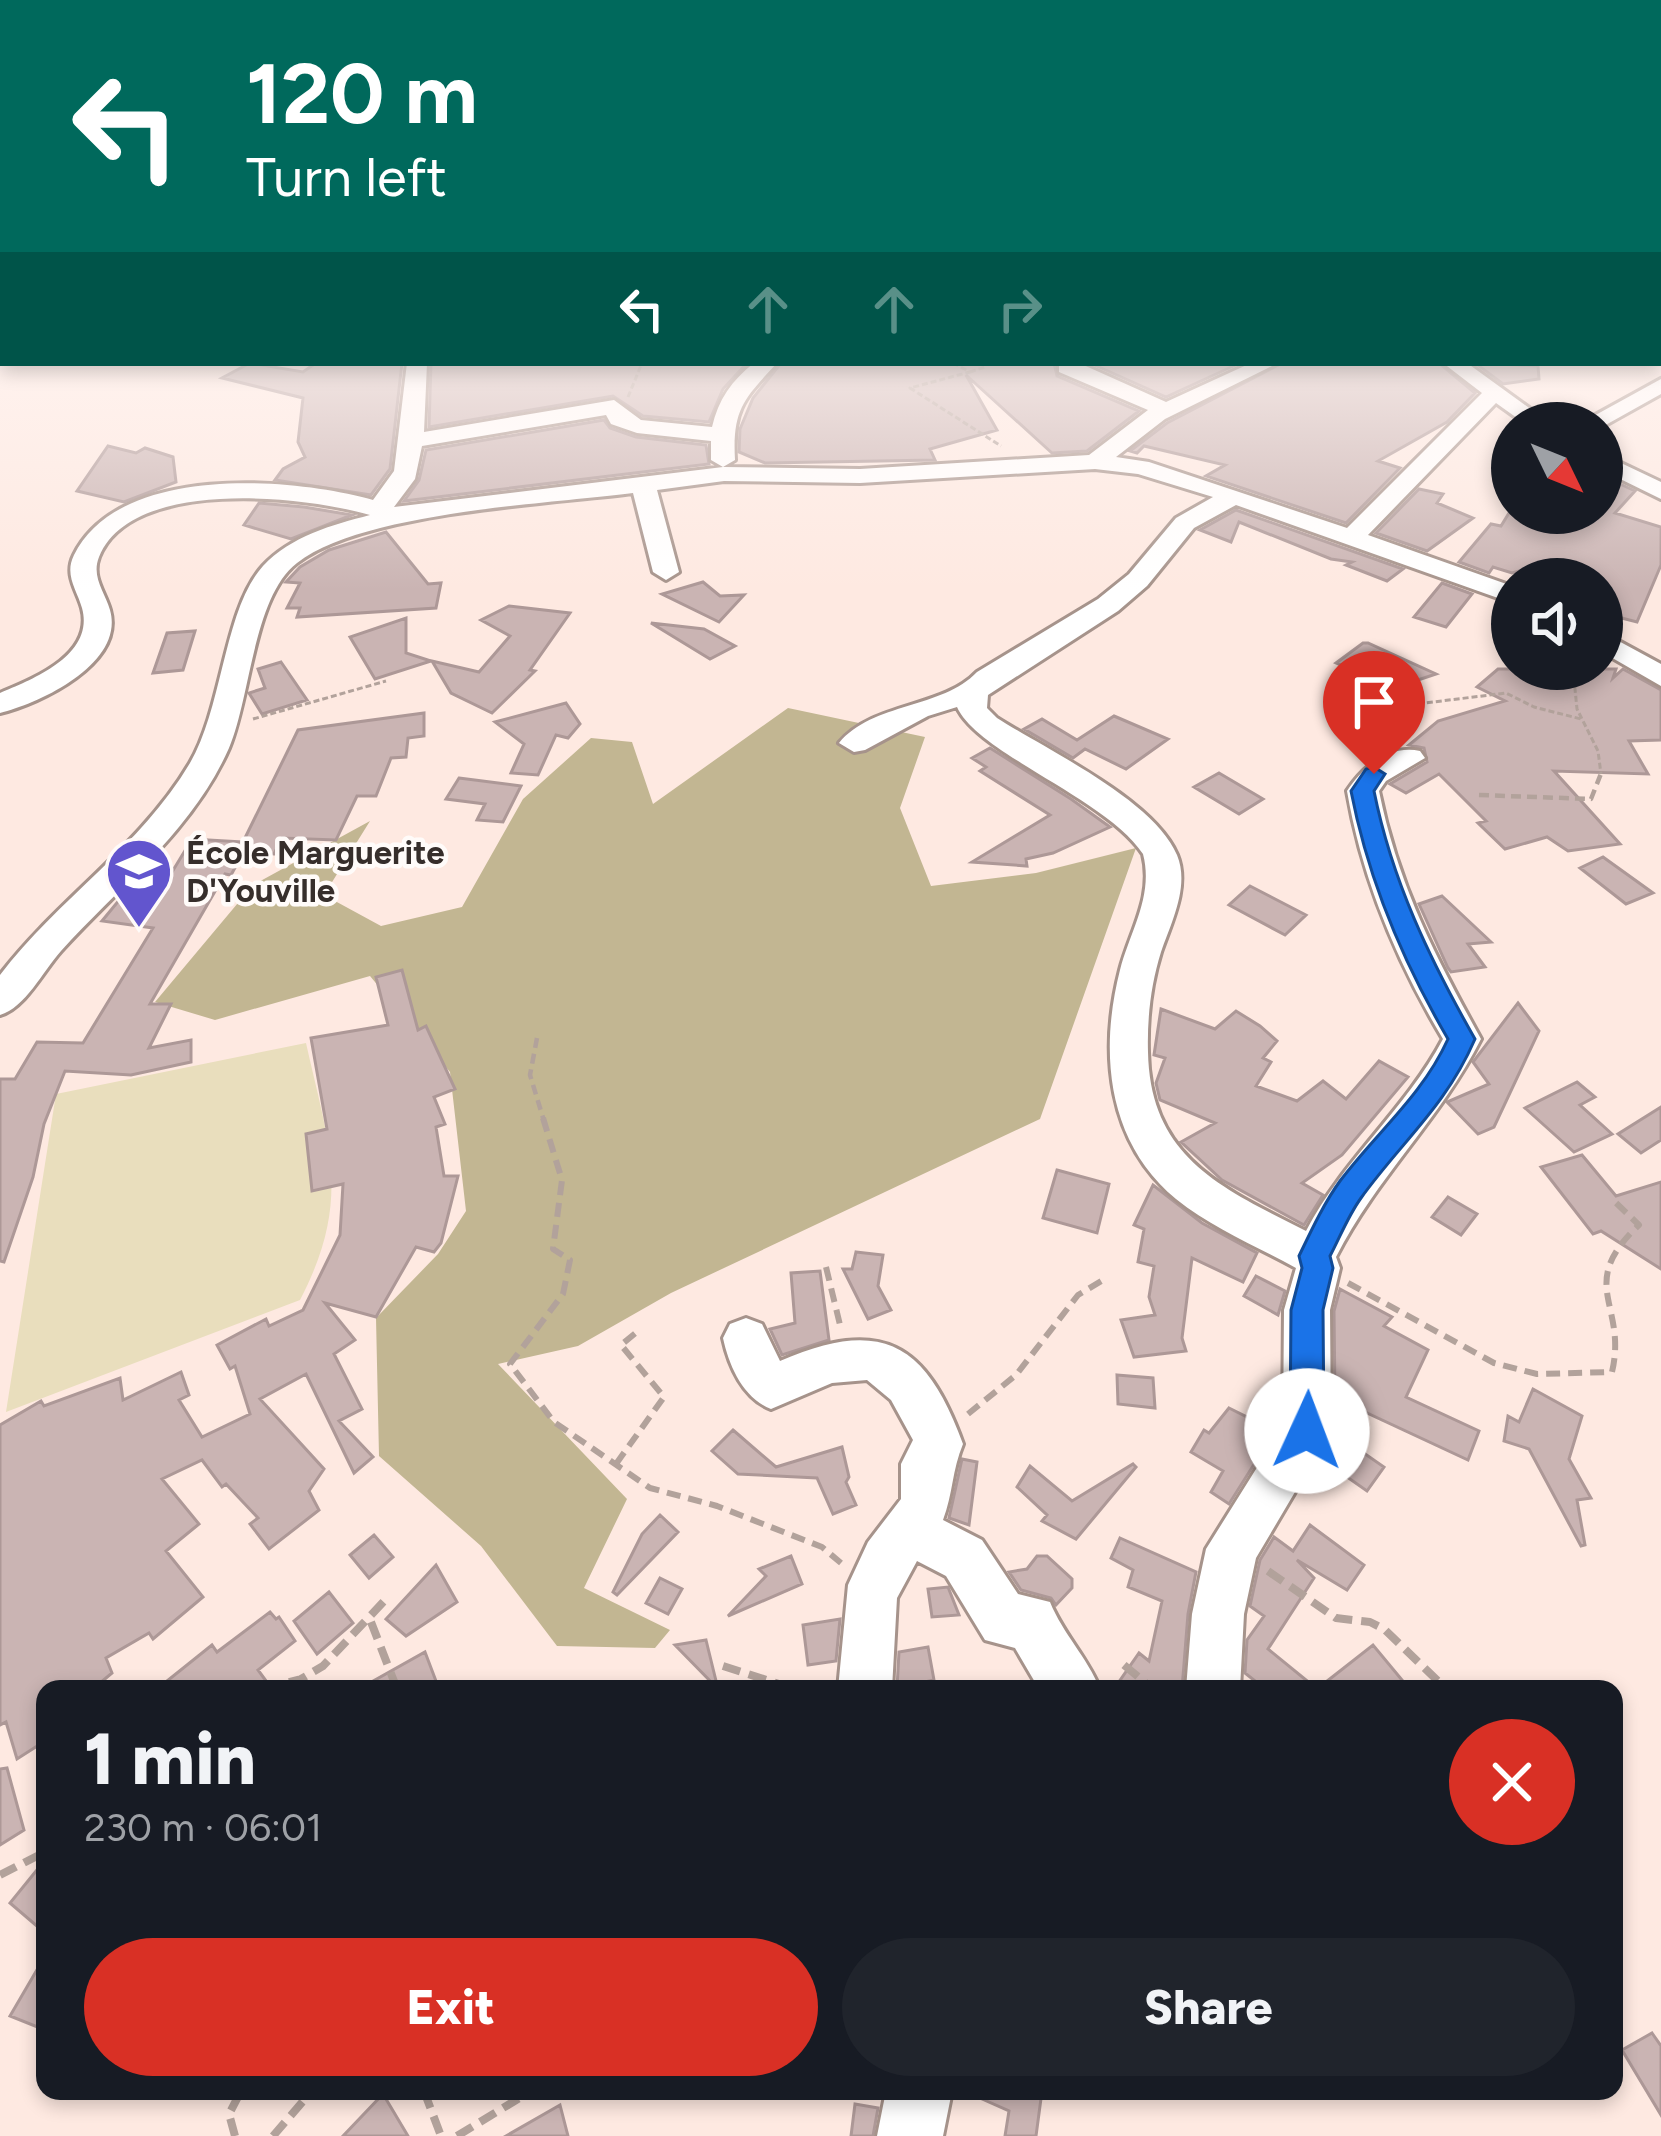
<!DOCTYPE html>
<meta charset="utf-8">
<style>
body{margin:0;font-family:Figtree,sans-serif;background:#20242c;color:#f1f3f6;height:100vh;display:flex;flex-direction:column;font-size:45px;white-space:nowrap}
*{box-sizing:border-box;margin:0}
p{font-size:39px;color:#9ea1a6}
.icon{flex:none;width:66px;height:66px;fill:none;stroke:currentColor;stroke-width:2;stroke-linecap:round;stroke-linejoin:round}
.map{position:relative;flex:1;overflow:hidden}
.panel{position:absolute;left:36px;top:1680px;width:1587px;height:420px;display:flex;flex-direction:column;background:#171b24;border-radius:24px;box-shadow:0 6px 18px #0003}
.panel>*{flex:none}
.banner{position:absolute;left:0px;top:0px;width:1662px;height:366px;box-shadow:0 6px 18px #0003;background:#00695c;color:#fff;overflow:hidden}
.needle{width:78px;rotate:133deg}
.fabs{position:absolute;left:1491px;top:402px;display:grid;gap:24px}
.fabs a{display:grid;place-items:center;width:132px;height:132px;border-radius:50%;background:#171b24;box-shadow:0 6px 18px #0003;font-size:60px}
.pin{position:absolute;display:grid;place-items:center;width:102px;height:102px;color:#fff;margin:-123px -51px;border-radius:50% 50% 50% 0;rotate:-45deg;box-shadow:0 0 12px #0007}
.pin .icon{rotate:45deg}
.me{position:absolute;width:132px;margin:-66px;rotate:2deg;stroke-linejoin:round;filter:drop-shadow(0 0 9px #0008)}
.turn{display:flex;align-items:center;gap:42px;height:252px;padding:0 48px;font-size:54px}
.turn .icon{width:156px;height:156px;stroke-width:2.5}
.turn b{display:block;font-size:84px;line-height:102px}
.lanes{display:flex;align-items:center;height:114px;padding:0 48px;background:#0003;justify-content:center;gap:60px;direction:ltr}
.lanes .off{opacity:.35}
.round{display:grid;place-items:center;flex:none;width:126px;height:126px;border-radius:63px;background:#20242c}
.overview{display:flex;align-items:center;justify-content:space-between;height:204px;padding:0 48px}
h1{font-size:72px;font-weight:800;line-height:90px}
.cta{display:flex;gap:24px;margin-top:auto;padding:24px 48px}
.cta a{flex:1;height:138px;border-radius:72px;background:#d93025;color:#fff;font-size:48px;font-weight:800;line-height:138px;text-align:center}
.cta a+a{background:#20242c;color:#f1f3f6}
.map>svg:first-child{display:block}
.green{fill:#e9debd}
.forest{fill:#c2b692}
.building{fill:#cab4b3;stroke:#ad9897;stroke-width:3}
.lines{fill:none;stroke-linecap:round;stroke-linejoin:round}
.minor-casing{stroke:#a6938b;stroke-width:6}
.path-far3{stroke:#b2a29b;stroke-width:3;stroke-dasharray:6 3;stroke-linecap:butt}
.path-far2{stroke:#b2a29b;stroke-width:4.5;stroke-dasharray:10 6;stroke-linecap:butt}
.path-far1{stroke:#b2a29b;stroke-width:6;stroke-dasharray:14 8;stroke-linecap:butt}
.path{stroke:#b2a29b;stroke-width:8;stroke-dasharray:18 9;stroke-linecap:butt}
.minor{fill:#fff;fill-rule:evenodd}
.route{fill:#1a73e8;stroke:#114b97;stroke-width:3}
.labels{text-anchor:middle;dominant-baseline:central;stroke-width:9;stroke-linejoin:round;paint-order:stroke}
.poi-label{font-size:33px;font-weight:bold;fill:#362e2b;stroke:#fffbf9;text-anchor:start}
</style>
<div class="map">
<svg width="1661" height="2136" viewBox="0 0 1661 2136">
<rect width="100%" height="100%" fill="#fee9e1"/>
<path class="green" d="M 306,1043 C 329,1146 352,1200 300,1300 L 6,1412 L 56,1094 Z"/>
<path class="forest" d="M 788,708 L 925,737 L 900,808 L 931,886 L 1036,873 L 1136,848 L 1040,1119 L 671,1293 L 578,1346 L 498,1364 L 627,1499 L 584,1588 L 670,1630 L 655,1648 L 557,1646 L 481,1546 L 379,1456 L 376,1318 L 438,1254 L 466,1211 L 450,1072 L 370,976 L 215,1020 L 155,1002 L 253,885 L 370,821 L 324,895 L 381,926 L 462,907 L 523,799 L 591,738 L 632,742 L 653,804 Z"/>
<path class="building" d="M 250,363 L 303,372 L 316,363 L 402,363 L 390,469 L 371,495 L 275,480 L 283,469 L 305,457 L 298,442 L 303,398 L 222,378 Z
M 431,363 L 747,363 L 723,389 L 709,422 L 643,416 L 613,396 L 429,427 Z
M 781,363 L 1054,363 L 1057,376 L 1139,411 L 1087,451 L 1052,453 L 966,375 L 997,430 L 930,449 L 935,460 L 765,463 L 739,452 L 740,429 L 753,398 Z
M 1090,363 L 1240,363 L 1166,397 Z
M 1282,363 L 1439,363 L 1475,393 L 1447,422 L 1378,461 L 1400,468 L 1346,523 L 1206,476 L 1225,465 L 1144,446 L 1137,453 L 1130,451 L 1167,423 Z
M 1475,363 L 1538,366 L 1539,379 L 1503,384 Z
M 604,420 L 610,428 L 636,437 L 706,445 L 709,464 L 404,501 L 419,480 L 426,450 Z
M 108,446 L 136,453 L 145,448 L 173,457 L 176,482 L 124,502 L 77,491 Z
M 1620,484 L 1635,491 L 1615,513 L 1661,527 L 1661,565 L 1637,622 L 1602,613 L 1602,579 L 1559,579 L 1526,569 L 1512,573 L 1493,567 L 1489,573 L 1459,562 L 1491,524 L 1501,526 L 1509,513 L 1602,513 L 1602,489 Z
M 1419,489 L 1443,494 L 1437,503 L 1473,518 L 1427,551 L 1376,533 Z
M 259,503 L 304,507 L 352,515 L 291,539 L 244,525 Z
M 1236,510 L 1403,569 L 1387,581 L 1346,565 L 1352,562 L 1331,559 L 1239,522 L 1231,542 L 1200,530 Z
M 386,532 L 428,584 L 441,583 L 436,608 L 297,617 L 300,608 L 287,608 L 300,583 L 286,582 L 300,567 L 329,550 Z
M 703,582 L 720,596 L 744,595 L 719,622 L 662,594 Z
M 1442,583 L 1472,594 L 1446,627 L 1414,617 Z
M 509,606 L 570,613 L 530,670 L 535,671 L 492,713 L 451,693 L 432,661 L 479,672 L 510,636 L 481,620 Z
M 406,618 L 406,653 L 431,661 L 375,679 L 350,637 Z
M 651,623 L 704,629 L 735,646 L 710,659 Z
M 195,631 L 183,670 L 153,673 L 167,633 Z
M 1363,643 L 1368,643 L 1436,674 L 1394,688 L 1371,672 L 1366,676 L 1336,663 Z
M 281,662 L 307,700 L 262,714 L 249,693 L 265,688 L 258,669 Z
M 1498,669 L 1616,669 L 1613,678 L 1623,669 L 1661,690 L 1661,740 L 1629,741 L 1648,774 L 1554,771 L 1620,844 L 1568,851 L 1547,837 L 1505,849 L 1478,823 L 1486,821 L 1439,774 L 1406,793 L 1390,784 L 1427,762 L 1424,748 L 1409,745 L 1438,721 L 1505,701 L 1477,687 Z
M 566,703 L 580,724 L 568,738 L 556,735 L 538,775 L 511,773 L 524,744 L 495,722 Z
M 424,713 L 424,736 L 408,738 L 406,757 L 391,758 L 376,796 L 357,796 L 336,840 L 282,838 L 274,854 L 243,853 L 231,875 L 225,874 L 150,1004 L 171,1004 L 149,1048 L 191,1040 L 191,1062 L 131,1075 L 65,1071 L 44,1124 L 33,1177 L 4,1262 L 0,1261 L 0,1079 L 15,1079 L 37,1042 L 83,1043 L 153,928 L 102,921 L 120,899 L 128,900 L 142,880 L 166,882 L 192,839 L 243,842 L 298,730 Z
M 1114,716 L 1168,739 L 1126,769 L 1085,749 L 1073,758 L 1024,729 L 1042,719 L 1077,740 Z
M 990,748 L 1071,799 L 1110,827 L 1053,853 L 1026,859 L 1027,866 L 972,862 L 1050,815 L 980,771 L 986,767 L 972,758 Z
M 1219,773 L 1263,799 L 1239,814 L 1194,787 Z
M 459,778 L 521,786 L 503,822 L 477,820 L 485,804 L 446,799 Z
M 1603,857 L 1653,893 L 1626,904 L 1580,868 Z
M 1250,886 L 1306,915 L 1285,935 L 1229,905 Z
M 1442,896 L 1491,942 L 1468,944 L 1485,967 L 1451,972 L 1448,968 L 1419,904 Z
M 402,970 L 418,1030 L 426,1026 L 455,1089 L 434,1097 L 445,1124 L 436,1127 L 444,1176 L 458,1176 L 441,1243 L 434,1252 L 416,1247 L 376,1317 L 325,1303 L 355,1340 L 334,1354 L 362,1409 L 339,1421 L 373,1457 L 354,1473 L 306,1374 L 260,1399 L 324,1469 L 309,1491 L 319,1510 L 269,1549 L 250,1524 L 258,1518 L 226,1484 L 222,1487 L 202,1460 L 162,1479 L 199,1524 L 166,1551 L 203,1597 L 153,1639 L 149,1633 L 106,1658 L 112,1673 L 93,1689 L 45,1689 L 45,1703 L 38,1707 L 45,1741 L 17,1759 L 6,1722 L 0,1725 L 0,1425 L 41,1401 L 44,1406 L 120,1378 L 123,1400 L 181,1372 L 189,1395 L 179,1400 L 202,1437 L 250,1414 L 235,1366 L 230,1369 L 217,1345 L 266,1319 L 269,1326 L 303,1310 L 340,1235 L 343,1184 L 312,1191 L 306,1134 L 327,1129 L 311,1038 L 388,1025 L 376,977 Z
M 1518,1003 L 1539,1031 L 1494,1127 L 1478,1134 L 1447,1102 L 1489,1084 L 1473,1062 Z
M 1161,1009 L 1215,1029 L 1236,1011 L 1260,1026 L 1277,1041 L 1263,1058 L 1271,1062 L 1256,1086 L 1297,1101 L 1323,1081 L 1346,1099 L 1379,1061 L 1408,1077 L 1342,1155 L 1302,1183 L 1323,1195 L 1304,1225 L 1222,1180 L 1181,1142 L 1215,1123 L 1160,1100 L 1156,1083 L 1165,1058 L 1154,1055 Z
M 1577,1082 L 1595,1097 L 1580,1105 L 1612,1134 L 1574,1152 L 1525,1108 Z
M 1661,1107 L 1661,1140 L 1641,1153 L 1618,1134 Z
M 1582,1155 L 1616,1196 L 1661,1182 L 1661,1269 L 1601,1231 L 1593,1234 L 1541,1167 Z
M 1057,1170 L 1109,1184 L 1097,1233 L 1043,1218 Z
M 1153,1185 L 1202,1223 L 1257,1253 L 1243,1282 L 1192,1258 L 1182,1338 L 1186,1351 L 1134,1357 L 1121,1320 L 1155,1315 L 1149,1297 L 1154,1266 L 1138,1262 L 1144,1229 L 1134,1225 Z
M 1448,1197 L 1477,1214 L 1461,1235 L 1432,1217 Z
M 856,1252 L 883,1255 L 878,1286 L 891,1310 L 868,1319 L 843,1269 L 852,1269 Z
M 820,1271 L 829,1340 L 782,1355 L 770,1329 L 795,1323 L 791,1273 Z
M 1256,1276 L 1285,1291 L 1278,1315 L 1244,1296 Z
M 1340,1289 L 1392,1317 L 1384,1326 L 1428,1350 L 1406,1397 L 1479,1431 L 1468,1460 L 1335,1398 L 1334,1311 Z
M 1117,1375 L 1153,1378 L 1155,1408 L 1118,1404 Z
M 1533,1389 L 1582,1416 L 1569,1459 L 1591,1498 L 1577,1500 L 1585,1545 L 1581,1546 L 1529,1449 L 1504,1441 L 1508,1416 L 1519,1422 Z
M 1229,1408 L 1275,1431 L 1229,1504 L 1211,1492 L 1223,1471 L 1191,1452 L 1204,1430 L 1209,1433 Z
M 733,1430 L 776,1467 L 842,1447 L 849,1477 L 846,1482 L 856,1505 L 833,1514 L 817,1478 L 738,1474 L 712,1451 Z
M 1335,1433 L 1384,1467 L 1367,1491 L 1320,1458 Z
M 962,1459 L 977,1462 L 969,1525 L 949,1518 Z
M 1133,1464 L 1136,1467 L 1076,1539 L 1042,1521 L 1047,1515 L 1017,1487 L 1030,1466 L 1072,1501 Z
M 660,1515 L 678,1532 L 617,1595 L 613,1592 L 642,1534 Z
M 1310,1525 L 1364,1565 L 1347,1590 L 1297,1560 L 1314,1578 L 1268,1649 L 1317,1689 L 1373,1645 L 1402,1680 L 1390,1689 L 1265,1689 L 1245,1673 L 1247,1640 L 1264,1616 L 1250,1606 L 1260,1560 L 1274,1537 L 1293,1551 Z
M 374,1535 L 393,1557 L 369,1578 L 350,1555 Z
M 1120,1538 L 1196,1572 L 1188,1614 L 1182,1689 L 1114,1689 L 1139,1653 L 1149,1661 L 1162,1601 L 1128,1587 L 1133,1570 L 1111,1558 Z
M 791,1556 L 802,1584 L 728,1616 L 766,1576 L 759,1569 Z
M 1037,1556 L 1047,1556 L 1072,1579 L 1072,1588 L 1056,1605 L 1051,1598 L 1021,1590 L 1009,1572 L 1027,1569 Z
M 436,1565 L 457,1602 L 406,1636 L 386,1619 Z
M 660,1578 L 682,1589 L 668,1614 L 646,1603 Z
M 948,1587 L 959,1615 L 932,1617 L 928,1589 Z
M 329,1592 L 353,1623 L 317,1654 L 294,1621 Z
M 270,1612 L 276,1619 L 279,1617 L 295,1641 L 258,1670 L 272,1689 L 157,1689 L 212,1645 L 217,1652 Z
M 840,1619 L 836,1661 L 808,1665 L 803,1625 Z
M 706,1640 L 718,1689 L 675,1645 Z
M 928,1647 L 934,1680 L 897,1688 L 899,1652 Z
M 425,1652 L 439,1689 L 359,1689 Z
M 7,1768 L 24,1830 L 0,1845 L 0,1769 Z
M 45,1860 L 45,1933 L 10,1903 Z
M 45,1956 L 45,2030 L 10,2016 Z
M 1652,2033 L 1661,2046 L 1661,2115 L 1622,2050 Z
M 964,2091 L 1042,2091 L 1036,2136 L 1005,2136 L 1009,2111 Z
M 383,2094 L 408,2136 L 343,2136 Z
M 855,2104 L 878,2108 L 873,2136 L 851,2136 Z
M 560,2105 L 568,2136 L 506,2136 Z"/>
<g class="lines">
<defs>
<path id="minor" d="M 1659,297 L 1661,298 L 1661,310 L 1659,309 Z
M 407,363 L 427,363 L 424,432 L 614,400 L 641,420 L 712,427 C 718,400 732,380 754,363 L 777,363 C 745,398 732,408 735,460 L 723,467 L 860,469 L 1089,455 L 1148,410 L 1059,372 L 1059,363 L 1079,363 L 1166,402 L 1251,363 L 1278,363 L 1165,419 L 1116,457 L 1149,462 L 1347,528 L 1482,393 L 1443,363 L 1467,363 L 1550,423 L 1524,423 L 1496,403 L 1368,535 L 1512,586 L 1512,603 L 1236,505 L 1194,528 L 1147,586 L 1118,611 L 988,695 L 987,708 L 997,718 C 1047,750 1154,800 1177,855 C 1190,886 1171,923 1161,952 C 1151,984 1147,1018 1148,1052 C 1150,1158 1222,1188 1306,1231 C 1343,1160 1406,1109 1443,1039 C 1397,962 1362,879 1347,791 C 1362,768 1389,744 1420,751 L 1425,758 L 1386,781 L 1379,791 C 1398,885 1435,956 1481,1039 C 1441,1118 1376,1178 1336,1257 L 1340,1268 L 1330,1310 L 1331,1431 L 1256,1558 L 1244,1614 L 1240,1689 L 1186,1689 L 1192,1614 L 1206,1549 L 1283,1426 L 1284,1310 L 1296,1268 C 1256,1246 1212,1228 1176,1199 C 1107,1142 1099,1052 1120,970 C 1130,931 1154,896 1143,854 C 1106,798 978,754 957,707 L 928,716 L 865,750 L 854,752 L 839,743 C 873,702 942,709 977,672 L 1098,599 L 1129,574 L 1176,518 L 1213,497 L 1138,474 L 1095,469 L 860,483 L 724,481 L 657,490 L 679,572 L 666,580 L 653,572 L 633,493 C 548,504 362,512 297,563 C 253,597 251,696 229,748 C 193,830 120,886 61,951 C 43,971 25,1008 0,1015 L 0,975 C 58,899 141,846 190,763 C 223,707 224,609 263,566 C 291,536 332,525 370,515 C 305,496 131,477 99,557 C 91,577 105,592 110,610 C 125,663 41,703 0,713 L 0,693 C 33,679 95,655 82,608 C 77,590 64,575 74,555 C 119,464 291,477 373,500 L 394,471 ZM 606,415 L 611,424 L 637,433 L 711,441 L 711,460 L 723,467 L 394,507 L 415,479 L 422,446 Z
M 1661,379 L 1661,394 L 1602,427 L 1581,423 Z
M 1602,454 L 1661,482 L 1661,499 L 1602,470 Z
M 1602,632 L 1661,664 L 1661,686 L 1602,652 Z
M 746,1318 L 762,1324 L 780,1361 C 881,1317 926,1342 963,1444 C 952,1470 953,1494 943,1520 L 982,1540 L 1018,1594 L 1050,1602 C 1063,1634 1087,1657 1100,1689 L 1039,1689 L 1015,1648 L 985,1640 L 946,1576 L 917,1561 L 897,1598 L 892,1689 L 838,1689 L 848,1585 L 868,1542 L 901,1499 L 901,1464 L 913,1440 L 891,1400 L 867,1380 L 832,1383 L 771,1409 C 743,1398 729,1366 723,1338 L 730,1324 Z
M 886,2091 L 952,2091 L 943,2136 L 877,2136 Z"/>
</defs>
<use href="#minor" class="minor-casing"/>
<path class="path-far3" d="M 953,363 L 970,372 L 910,388 L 1001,446
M 970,372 L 985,367
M 628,397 L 642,363
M 1573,669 L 1577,709 L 1598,751 L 1601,774
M 1409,705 L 1506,693 L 1534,707 L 1581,719
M 253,719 L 386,681"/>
<path class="path-far2" d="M 1479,795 L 1591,799 L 1602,771
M 537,1038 L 530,1075 L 544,1121"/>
<path class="path-far1" d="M 543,1118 L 562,1180 L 553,1249 L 570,1260 L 563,1294 L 510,1364 L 554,1422 L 650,1488 L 717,1506 L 822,1547 L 841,1563
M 826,1267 L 841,1329
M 1348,1283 L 1494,1363 L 1537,1374 L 1612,1372 C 1628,1304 1575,1285 1639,1225 L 1613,1200
M 968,1414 L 1016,1375 L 1078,1295 L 1103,1280
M 616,1464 L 664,1397 L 621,1345 L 638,1331"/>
<path class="path" d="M 1268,1571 L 1336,1618 L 1370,1622 L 1384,1629 L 1443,1686
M 371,1622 L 397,1689
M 1124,1665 L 1153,1689
M 723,1666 L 782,1685 L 823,1686
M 263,1689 L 301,1679 L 323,1666 L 388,1597
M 0,1875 L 45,1852
M 424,2091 L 441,2136
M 235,2136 L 229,2114 L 241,2091
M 273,2136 L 312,2091
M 457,2136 L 531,2091"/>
<use href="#minor" class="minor"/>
</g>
<linearGradient id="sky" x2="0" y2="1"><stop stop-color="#a3b4d8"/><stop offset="0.49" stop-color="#fff5f2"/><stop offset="1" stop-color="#fff5f2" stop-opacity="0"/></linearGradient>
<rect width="1661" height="590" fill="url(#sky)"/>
<path class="route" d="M 1374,767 L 1385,774 L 1374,791 C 1392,881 1430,960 1475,1039 C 1445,1108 1402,1141 1361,1198 C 1348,1216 1340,1237 1330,1256 L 1333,1268 L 1323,1310 L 1324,1431 L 1319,1442 L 1307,1447 L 1295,1442 L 1290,1431 L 1291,1310 L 1302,1268 L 1299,1256 C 1311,1231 1324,1203 1340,1181 C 1377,1132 1422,1096 1448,1039 C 1403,962 1368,879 1351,791 L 1366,769 Z"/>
<defs>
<symbol id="school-pin" viewBox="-11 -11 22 30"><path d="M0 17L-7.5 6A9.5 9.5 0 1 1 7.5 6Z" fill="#6255ce" stroke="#fffbf9"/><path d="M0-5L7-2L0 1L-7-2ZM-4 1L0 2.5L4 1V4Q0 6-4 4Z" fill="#fff"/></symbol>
</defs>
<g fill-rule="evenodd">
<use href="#school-pin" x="101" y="833" width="76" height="104"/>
</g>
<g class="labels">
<g class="poi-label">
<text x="186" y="852">École Marguerite<tspan x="186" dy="38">D'Youville</tspan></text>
</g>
</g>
</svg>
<div class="fabs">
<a><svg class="needle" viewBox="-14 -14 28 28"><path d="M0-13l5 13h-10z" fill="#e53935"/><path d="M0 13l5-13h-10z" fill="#9ea1a6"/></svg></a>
<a><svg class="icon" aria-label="sound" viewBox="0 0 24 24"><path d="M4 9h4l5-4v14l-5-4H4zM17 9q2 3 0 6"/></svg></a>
</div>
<div class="pin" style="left:1374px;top:774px;background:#d93025"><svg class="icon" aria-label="arrive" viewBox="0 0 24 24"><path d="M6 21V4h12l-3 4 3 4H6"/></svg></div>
<svg class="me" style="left:1307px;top:1431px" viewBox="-20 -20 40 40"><circle r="19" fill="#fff"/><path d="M0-13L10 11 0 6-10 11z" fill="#1a73e8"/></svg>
<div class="banner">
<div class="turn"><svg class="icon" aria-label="left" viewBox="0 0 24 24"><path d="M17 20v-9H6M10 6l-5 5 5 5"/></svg><div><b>120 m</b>Turn left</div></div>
<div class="lanes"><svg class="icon" aria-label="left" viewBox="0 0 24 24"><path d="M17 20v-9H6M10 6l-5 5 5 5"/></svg><svg class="icon off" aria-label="ahead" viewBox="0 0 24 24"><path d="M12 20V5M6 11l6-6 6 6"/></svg><svg class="icon off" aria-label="ahead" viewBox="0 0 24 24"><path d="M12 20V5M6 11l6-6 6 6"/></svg><svg class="icon off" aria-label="right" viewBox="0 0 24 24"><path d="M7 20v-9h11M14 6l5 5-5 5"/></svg></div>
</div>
<section class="panel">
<div class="overview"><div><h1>1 min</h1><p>230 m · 06:01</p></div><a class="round" style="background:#d93025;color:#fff"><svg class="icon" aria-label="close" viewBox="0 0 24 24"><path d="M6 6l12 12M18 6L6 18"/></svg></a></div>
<div class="cta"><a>Exit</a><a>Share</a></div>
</section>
</div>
